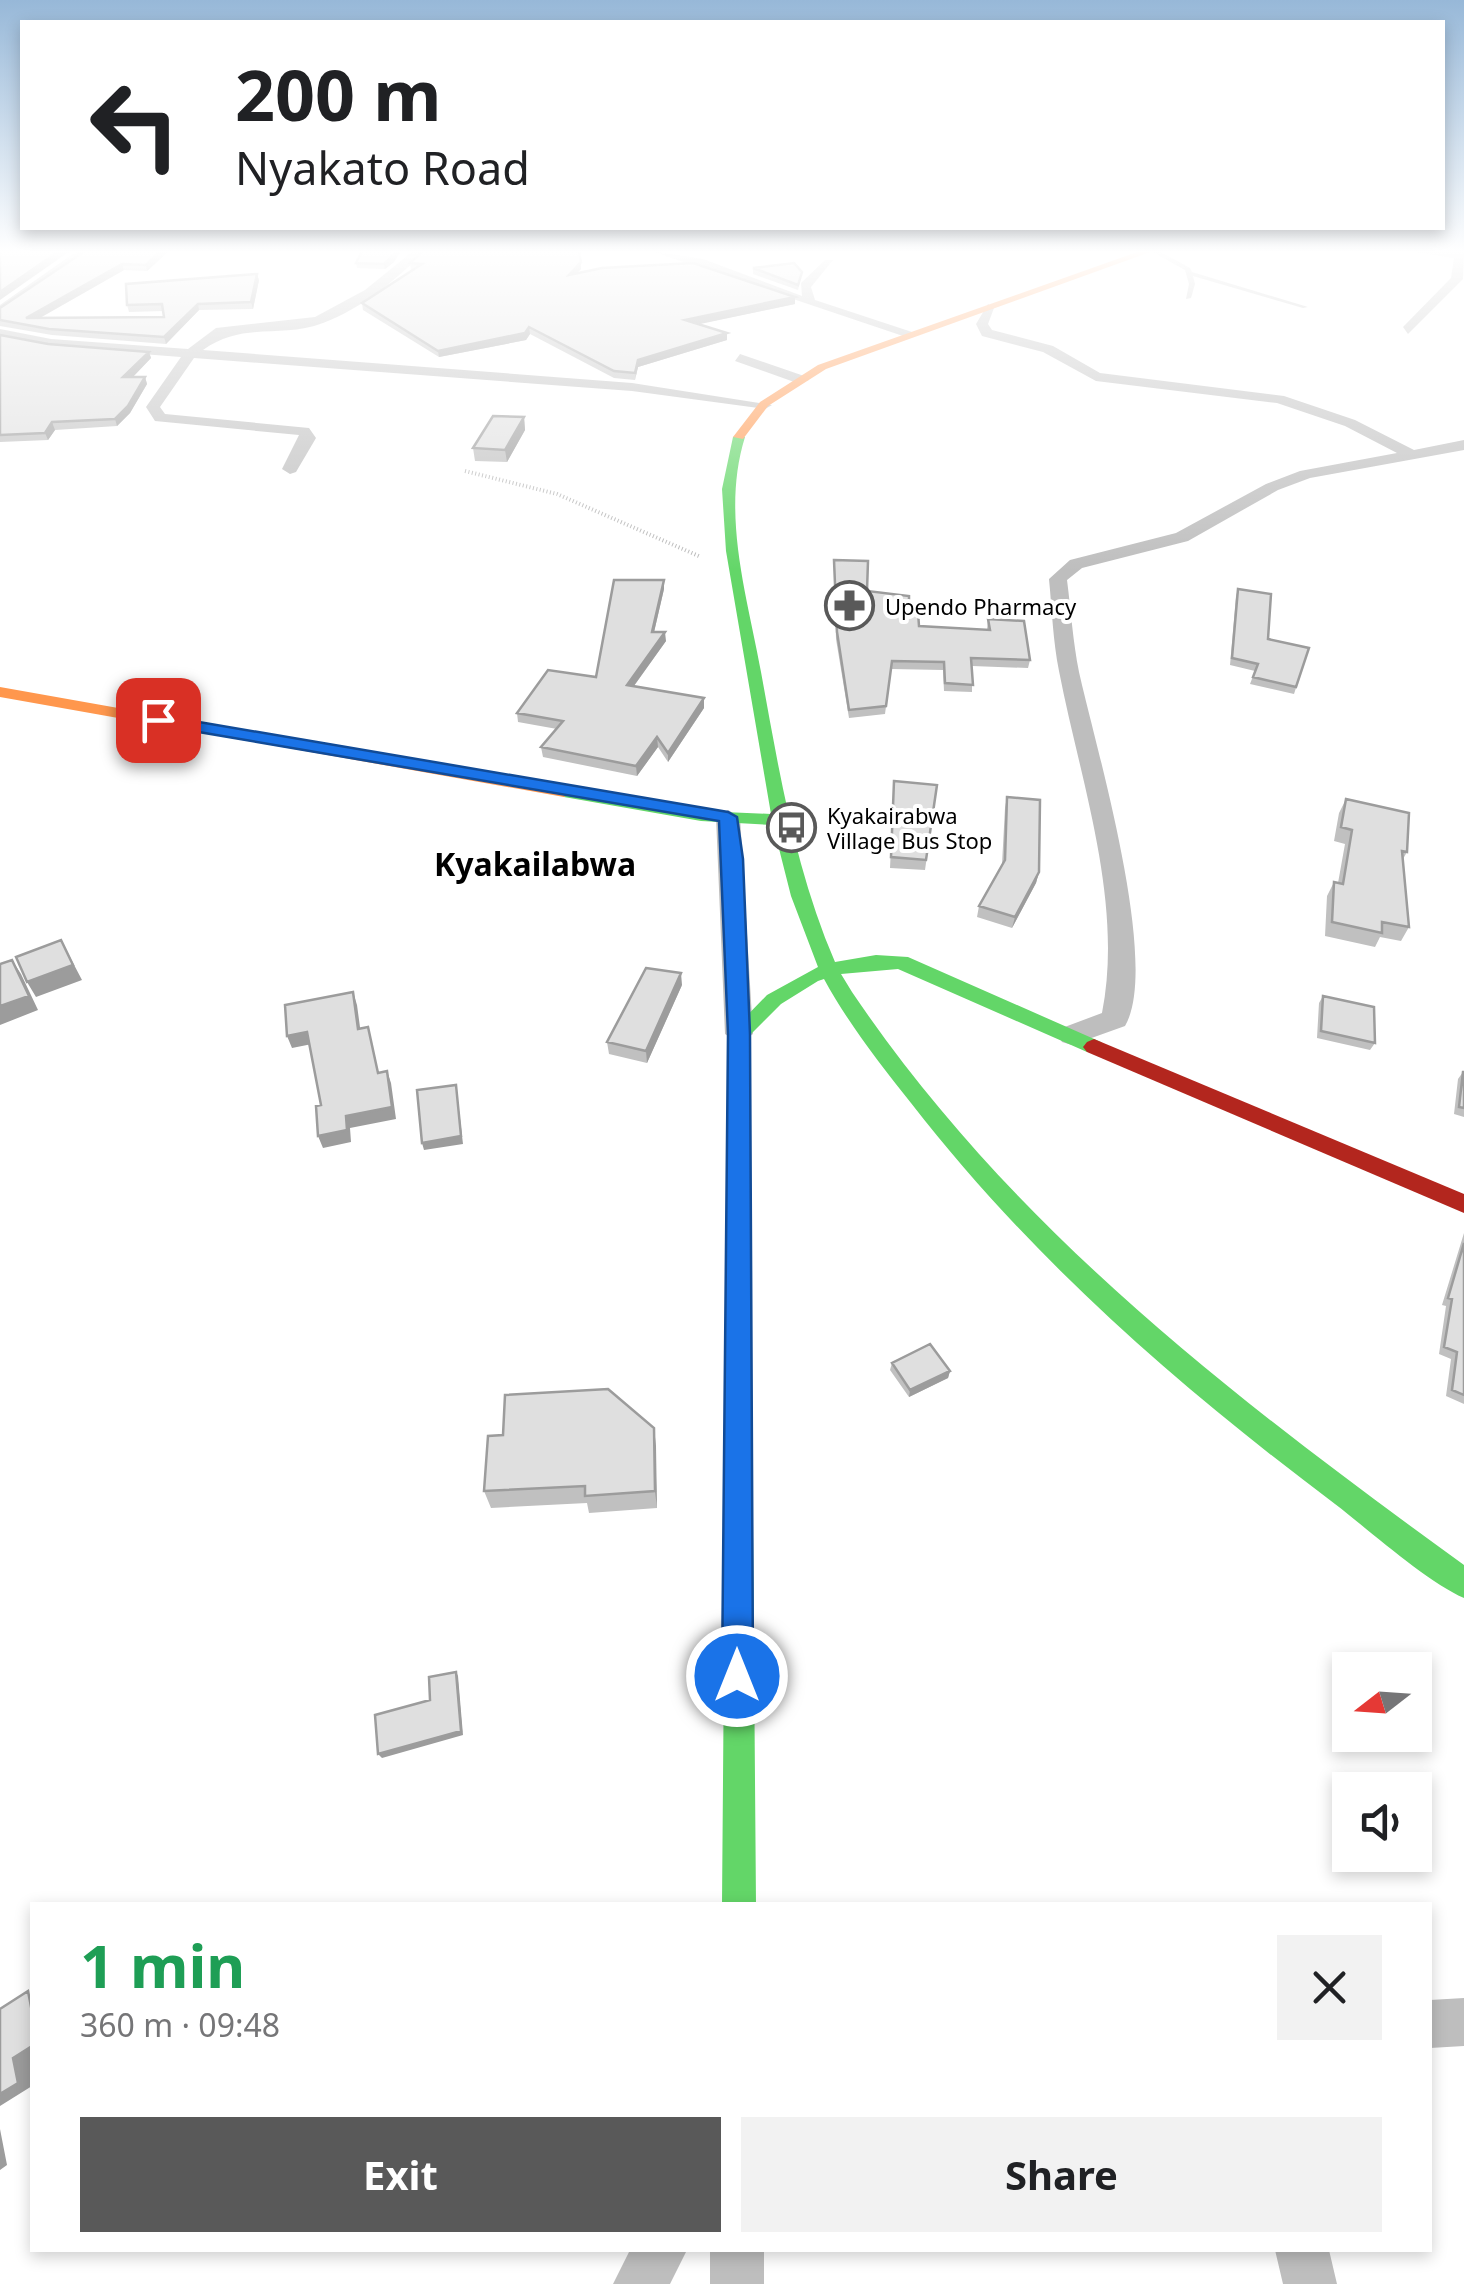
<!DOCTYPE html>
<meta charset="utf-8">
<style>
body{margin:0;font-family:"Noto Sans",sans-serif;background:#f2f2f2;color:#202124;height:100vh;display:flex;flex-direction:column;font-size:38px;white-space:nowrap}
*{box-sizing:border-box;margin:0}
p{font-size:32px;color:#757577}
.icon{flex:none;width:55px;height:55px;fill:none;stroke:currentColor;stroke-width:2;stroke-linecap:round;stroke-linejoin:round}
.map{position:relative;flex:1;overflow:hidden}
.side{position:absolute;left:30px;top:1902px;width:1402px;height:350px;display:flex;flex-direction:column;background:#fff;border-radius:0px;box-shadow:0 5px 15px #0003}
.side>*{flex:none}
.top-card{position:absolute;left:20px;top:20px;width:1425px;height:210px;border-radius:0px;box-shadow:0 5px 15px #0003;background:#fff;color:#202124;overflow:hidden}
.needle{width:65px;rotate:253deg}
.tools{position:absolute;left:1332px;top:1652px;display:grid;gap:20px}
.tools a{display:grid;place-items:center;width:100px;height:100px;border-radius:0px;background:#fff;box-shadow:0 5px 15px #0003;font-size:50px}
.pin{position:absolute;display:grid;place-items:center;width:85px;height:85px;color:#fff;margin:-42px;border-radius:20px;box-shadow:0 5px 15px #0006}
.me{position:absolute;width:110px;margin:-55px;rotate:0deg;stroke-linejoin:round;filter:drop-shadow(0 0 8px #0008)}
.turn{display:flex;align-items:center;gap:35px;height:210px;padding:0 50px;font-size:45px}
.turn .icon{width:130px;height:130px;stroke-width:2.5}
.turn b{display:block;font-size:70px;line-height:85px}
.round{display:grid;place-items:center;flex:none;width:105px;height:105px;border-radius:0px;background:#f2f2f2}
.overview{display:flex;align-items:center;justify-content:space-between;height:170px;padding:0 50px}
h1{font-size:60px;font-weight:700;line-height:75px;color:#1e9e55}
.action{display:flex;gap:20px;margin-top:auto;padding:20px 50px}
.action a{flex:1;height:115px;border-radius:0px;background:#595959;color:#fff;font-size:40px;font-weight:700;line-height:115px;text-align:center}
.action a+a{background:#f2f2f2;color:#202124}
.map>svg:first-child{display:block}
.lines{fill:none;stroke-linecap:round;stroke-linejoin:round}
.path{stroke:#b9b9b9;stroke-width:4;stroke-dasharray:1 2.5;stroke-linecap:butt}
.lane{fill:#bebebe;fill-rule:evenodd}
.street{fill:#bebebe;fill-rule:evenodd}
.fast{fill:#63d668;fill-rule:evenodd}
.slow{fill:#ff974d;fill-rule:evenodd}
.jam{fill:#b3261e;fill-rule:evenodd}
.wall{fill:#c0c0c0}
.shaded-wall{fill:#9c9c9c}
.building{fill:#dfdfdf;stroke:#9c9c9c;stroke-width:2.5}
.route{fill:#1a73e8;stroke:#114b97;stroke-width:2.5}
.labels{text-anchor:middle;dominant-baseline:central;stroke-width:8;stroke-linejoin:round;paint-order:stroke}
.far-poi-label{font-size:22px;fill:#000;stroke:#fff;text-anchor:start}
.quarter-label{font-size:32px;font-weight:bold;fill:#000;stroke:#fff}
</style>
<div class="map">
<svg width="1464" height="2284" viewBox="0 0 1464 2284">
<rect width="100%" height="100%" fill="#fff"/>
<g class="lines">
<path class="path" d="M 465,471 L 557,494 L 701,557"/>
<path class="lane" d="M 1151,251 L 1159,251 L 1190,268 L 1192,272 L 1308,307 L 1303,308 L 1193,276 L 1195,284 L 1191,298 L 1186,299 L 1189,284 L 1185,270 Z"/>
<path class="street" d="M 77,251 L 90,251 L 0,315 L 0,305 Z
M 413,251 L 425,251 C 397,279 361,309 323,323 C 281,339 243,321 203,350 L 632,383 L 772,405 L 765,409 L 632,391 L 194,358 L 160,407 L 165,414 L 309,428 L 316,438 L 296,472 L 290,474 L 282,469 L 299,435 L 155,421 L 146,407 L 181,357 L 51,347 L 0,337 L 0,329 L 51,339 L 188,349 L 216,328 L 315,317 L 365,290 Z
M 651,251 L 703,259 L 802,296 L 801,283 L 825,260 L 833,260 L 811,287 L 815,300 L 915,333 L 903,336 Z
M 1408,251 L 1464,252 L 1463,279 L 1408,334 L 1403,327 L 1451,278 L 1454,258 Z
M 988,304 L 994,308 L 988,324 L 992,330 L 1053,346 L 1100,373 L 1284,396 L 1355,420 L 1414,450 L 1464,440 L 1464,450 L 1310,478 L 1278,490 L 1188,541 L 1082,568 L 1067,580 C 1071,611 1073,642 1079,672 C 1095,744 1161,965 1125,1026 L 1072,1045 L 1062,1042 L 1058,1035 L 1062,1028 L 1102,1013 C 1124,902 1080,780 1059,671 C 1053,641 1052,610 1049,579 L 1070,560 L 1176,533 L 1266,484 L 1300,471 L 1397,453 L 1345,426 L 1277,403 L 1096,381 L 1043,352 L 982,336 L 976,324 Z
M 740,354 L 807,377 L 809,380 L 797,383 L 735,361 Z
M 728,810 L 740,817 L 753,1034 L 739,1044 L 725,1034 L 716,817 Z
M 1464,1998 L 1464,2046 L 1430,2048 L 1430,2000 Z
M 630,2250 L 687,2250 L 670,2284 L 613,2284 Z
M 710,2250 L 764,2250 L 764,2284 L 710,2284 Z
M 1275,2250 L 1329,2250 L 1337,2284 L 1283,2284 Z"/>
<path class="fast" d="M 739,434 L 745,437 C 721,514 747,595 761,672 C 779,771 795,869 835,962 L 876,955 L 908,957 L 1101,1042 L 1105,1047 L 1101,1052 L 1087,1052 L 898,969 L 841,974 L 852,992 C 1012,1229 1235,1399 1464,1565 L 1464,1598 C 1427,1582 1369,1530 1335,1504 C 1178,1386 1032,1259 911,1103 C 880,1064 848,1023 824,979 L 818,981 L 781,1004 L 749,1036 L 756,1905 L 722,1905 L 729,1034 L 767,995 L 818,967 L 791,896 L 773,825 L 701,821 L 564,797 L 556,792 L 564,787 L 701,811 L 771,814 L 726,551 L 722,489 L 733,437 Z"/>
<path class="slow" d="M 1140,251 L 1153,251 L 826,369 L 768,406 L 743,439 L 733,437 L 760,402 L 818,365 Z
M 0,687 L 564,787 L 572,792 L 564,797 L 0,697 Z"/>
<path class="jam" d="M 1094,1039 L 1464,1194 L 1464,1213 L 1087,1052 L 1083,1047 L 1087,1042 Z"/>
</g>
<path class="wall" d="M 85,251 L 169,251 L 147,271 L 124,270 L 40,318 L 164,317 L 163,311 L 129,312 L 127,305 L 259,280 L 253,309 L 199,310 L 166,344 L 52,335 L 0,326 L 0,307 Z
M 362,251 L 401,251 L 394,262 L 385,269 L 357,268 L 356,263 Z
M 410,263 L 581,269 L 577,273 L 795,304 L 698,324 L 727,340 L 638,367 L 635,380 L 614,378 L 530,334 L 526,340 L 439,357 L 363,310 L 362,303 L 413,270 L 411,270 Z
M 753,268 L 802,272 L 798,290 L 753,274 Z
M 0,335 L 48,344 L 149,352 L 151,358 L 133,377 L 145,377 L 147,384 L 130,413 L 117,426 L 55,430 L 48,440 L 0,442 Z
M 524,417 L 525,430 L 507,462 L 475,461 L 473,448 Z
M 834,560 L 867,591 L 909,611 L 919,626 L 987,630 L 988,619 L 1030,660 L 1028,668 L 972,666 L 972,692 L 944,691 L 943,670 L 891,669 L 885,714 L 849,718 L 836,639 Z
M 664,580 L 664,589 L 654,632 L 666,641 L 634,686 L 704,708 L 668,762 L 658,747 L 637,776 L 543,757 L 541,747 L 557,729 L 518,722 L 517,713 L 596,677 Z
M 1238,589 L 1268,639 L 1309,648 L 1294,694 L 1250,684 L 1255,671 L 1230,665 L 1236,596 Z
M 894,781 L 937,785 L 925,870 L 890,868 Z
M 1007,797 L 1039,872 L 1036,883 L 1012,928 L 977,917 L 979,906 L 1002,864 L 1005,808 Z
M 1346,799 L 1407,852 L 1403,859 L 1409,927 L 1401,941 L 1380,937 L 1375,947 L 1325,936 L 1327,896 L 1334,882 L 1338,883 L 1345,844 L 1334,841 L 1339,813 Z
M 682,985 L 647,1063 L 609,1054 L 607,1042 Z
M 1323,996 L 1375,1043 L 1370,1050 L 1317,1038 L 1319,1003 Z
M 1463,1072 L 1464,1072 L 1464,1117 L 1454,1114 L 1458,1079 Z
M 1464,1233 L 1464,1404 L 1446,1396 L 1451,1359 L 1439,1354 L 1446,1306 L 1442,1305 Z
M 892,1363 L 950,1371 L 948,1378 L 909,1397 L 890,1370 Z
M 654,1428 L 657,1508 L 589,1513 L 587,1503 L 491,1508 L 484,1491 Z"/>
<path class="shaded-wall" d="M 59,251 L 70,251 L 0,300 L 0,292 Z
M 160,251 L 169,251 L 147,271 L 146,265 Z
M 397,251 L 401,251 L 394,262 L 385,269 L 384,264 Z
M 581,262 L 581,269 L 569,281 L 569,275 Z
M 122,264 L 124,270 L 29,324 L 26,318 Z
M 257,274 L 259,280 L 253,309 L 251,302 Z
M 795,297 L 795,304 L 686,327 L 685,320 Z
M 198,304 L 199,310 L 166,344 L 164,337 Z
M 529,327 L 530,334 L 526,340 L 439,357 L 438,351 Z
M 727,333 L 727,340 L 638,367 L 635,380 L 638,360 Z
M 149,352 L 151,358 L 126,384 L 123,377 Z
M 145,377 L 147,384 L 130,413 L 117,426 L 115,419 Z
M 524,417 L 525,430 L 507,462 L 505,450 Z
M 52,422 L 55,430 L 48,440 L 45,433 Z
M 664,580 L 664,589 L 652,641 L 652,632 Z
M 665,632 L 666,641 L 628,694 L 627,685 Z
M 704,698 L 704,708 L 668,762 L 668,753 Z
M 657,737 L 658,747 L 637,776 L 636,766 Z
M 1039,872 L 1036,883 L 1012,928 L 1015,917 Z
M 61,940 L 82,980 L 36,997 L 27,982 Z
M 12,960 L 21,974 L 38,1010 L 0,1025 L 0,1006 Z
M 681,973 L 682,985 L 647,1063 L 646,1051 Z
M 353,992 L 357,1005 L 362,1042 L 358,1029 Z
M 307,1032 L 312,1044 L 292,1048 L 287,1036 Z
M 387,1071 L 391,1083 L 396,1119 L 350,1128 L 351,1142 L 323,1148 L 318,1136 L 346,1116 Z
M 456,1085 L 463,1144 L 424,1150 L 422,1143 Z
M 950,1371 L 948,1378 L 909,1397 L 910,1390 Z
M 654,1428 L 656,1446 L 657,1508 L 655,1491 Z
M 456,1672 L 458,1676 L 463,1735 L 382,1758 L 378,1754 L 461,1731 Z
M 32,2046 L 32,2058 L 30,2060 L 32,2086 L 0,2106 L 0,2094 L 13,2058 Z
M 0,2129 L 7,2165 L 0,2170 Z"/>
<path class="building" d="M 0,251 L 59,251 L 0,292 Z
M 85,251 L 160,251 L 146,265 L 122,264 L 26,318 L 164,317 L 162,304 L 127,305 L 126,284 L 257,274 L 251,302 L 198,304 L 164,337 L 49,329 L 0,320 L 0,308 Z
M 362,251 L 397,251 L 384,264 L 356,263 Z
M 423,251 L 579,251 L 581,262 L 569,275 L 602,268 L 693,263 L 795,297 L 685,320 L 727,333 L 638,360 L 635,373 L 614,371 L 529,327 L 525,333 L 438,351 L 362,303 L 422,264 L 410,263 Z
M 794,263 L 802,272 L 798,285 L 753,268 Z
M 0,335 L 48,344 L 149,352 L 123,377 L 145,377 L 128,406 L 115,419 L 52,422 L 45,433 L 0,435 Z
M 493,416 L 524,417 L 505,450 L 473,448 Z
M 834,560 L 868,561 L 867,591 L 909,596 L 909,611 L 918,612 L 919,626 L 990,630 L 988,619 L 1024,621 L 1030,660 L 971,658 L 973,685 L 945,683 L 944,662 L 892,661 L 886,706 L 849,710 L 837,632 Z
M 614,580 L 664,580 L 652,632 L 665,632 L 627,685 L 704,698 L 668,753 L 657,737 L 636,766 L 541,747 L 563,721 L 517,713 L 548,670 L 596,677 Z
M 1238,589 L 1271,594 L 1268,639 L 1309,648 L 1296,687 L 1253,677 L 1258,664 L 1232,658 Z
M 894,781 L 937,785 L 926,860 L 891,857 Z
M 1007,797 L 1040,800 L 1039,872 L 1015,917 L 979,906 L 1005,860 Z
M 1346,799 L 1409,813 L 1407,852 L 1402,851 L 1409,927 L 1382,922 L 1382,933 L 1332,922 L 1334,882 L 1343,884 L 1352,830 L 1341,827 Z
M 61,940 L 73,965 L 27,982 L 16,957 Z
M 12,960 L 29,996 L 0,1006 L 0,964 Z
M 646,968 L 681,973 L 646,1051 L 607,1042 Z
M 353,992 L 358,1029 L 368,1027 L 378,1073 L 387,1071 L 392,1107 L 346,1116 L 347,1130 L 318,1136 L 316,1106 L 321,1105 L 307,1032 L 287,1036 L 285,1005 Z
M 1323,996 L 1374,1007 L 1375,1043 L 1321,1031 Z
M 1463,1072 L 1464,1072 L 1464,1108 L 1459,1107 Z
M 456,1085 L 461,1136 L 422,1143 L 417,1090 Z
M 1464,1243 L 1464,1395 L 1452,1390 L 1457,1352 L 1444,1347 L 1452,1299 L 1448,1298 Z
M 930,1344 L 950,1371 L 910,1390 L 892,1363 Z
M 608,1389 L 654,1428 L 655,1491 L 585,1496 L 585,1486 L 484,1491 L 488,1436 L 503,1435 L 505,1395 Z
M 456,1672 L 461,1731 L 378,1754 L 375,1715 L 430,1700 L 429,1677 Z
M 28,1991 L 32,2012 L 32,2046 L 13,2058 L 18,2083 L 0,2094 L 0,2009 Z"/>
<linearGradient id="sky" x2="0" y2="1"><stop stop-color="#97b8d8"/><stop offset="0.44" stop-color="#fff"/><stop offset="1" stop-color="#fff" stop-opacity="0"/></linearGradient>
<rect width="1464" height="571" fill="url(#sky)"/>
<path class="route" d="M 158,715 L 728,812 L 737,817 L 743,859 L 750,1034 L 753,1676 L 748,1687 L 737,1692 L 726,1687 L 722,1676 L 728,1034 L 719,821 L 152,724 L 150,720 Z"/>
<defs>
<symbol id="pharmacy-ring" viewBox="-11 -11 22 22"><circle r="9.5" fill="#fff" stroke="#595959" stroke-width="1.5"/><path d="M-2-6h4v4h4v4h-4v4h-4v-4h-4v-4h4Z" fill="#595959"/></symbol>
<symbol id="bus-ring" viewBox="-11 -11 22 22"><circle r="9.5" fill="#fff" stroke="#595959" stroke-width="1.5"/><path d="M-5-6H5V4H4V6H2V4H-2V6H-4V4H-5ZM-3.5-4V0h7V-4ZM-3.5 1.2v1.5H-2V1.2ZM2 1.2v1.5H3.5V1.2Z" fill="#595959"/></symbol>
</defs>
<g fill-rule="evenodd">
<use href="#pharmacy-ring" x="822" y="578" width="55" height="55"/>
<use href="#bus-ring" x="764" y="800" width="55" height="55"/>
</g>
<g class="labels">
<g class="far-poi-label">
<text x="885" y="606">Upendo Pharmacy</text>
<text x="827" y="815">Kyakairabwa<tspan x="827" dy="25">Village Bus Stop</tspan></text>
</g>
<g class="quarter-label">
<text x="535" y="863">Kyakailabwa</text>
</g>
</g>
</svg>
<div class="tools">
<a><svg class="needle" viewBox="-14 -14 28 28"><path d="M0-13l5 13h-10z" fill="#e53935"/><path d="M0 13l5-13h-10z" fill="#757577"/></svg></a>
<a><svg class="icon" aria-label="sound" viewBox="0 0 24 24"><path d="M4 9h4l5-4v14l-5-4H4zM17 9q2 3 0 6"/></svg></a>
</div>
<div class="pin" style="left:158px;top:720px;background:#d93025"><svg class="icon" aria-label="arrive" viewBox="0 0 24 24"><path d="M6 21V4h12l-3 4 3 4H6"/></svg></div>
<svg class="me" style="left:737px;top:1676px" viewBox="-20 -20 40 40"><circle r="17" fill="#1a73e8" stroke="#fff" stroke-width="3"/><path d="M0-11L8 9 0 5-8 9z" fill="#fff"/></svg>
<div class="top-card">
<div class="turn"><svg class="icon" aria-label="left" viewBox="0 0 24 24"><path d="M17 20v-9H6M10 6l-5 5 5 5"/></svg><div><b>200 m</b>Nyakato Road</div></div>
</div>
<section class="side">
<div class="overview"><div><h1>1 min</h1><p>360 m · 09:48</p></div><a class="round"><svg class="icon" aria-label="close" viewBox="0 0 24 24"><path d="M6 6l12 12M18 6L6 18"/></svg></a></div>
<div class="action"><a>Exit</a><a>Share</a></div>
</section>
</div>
